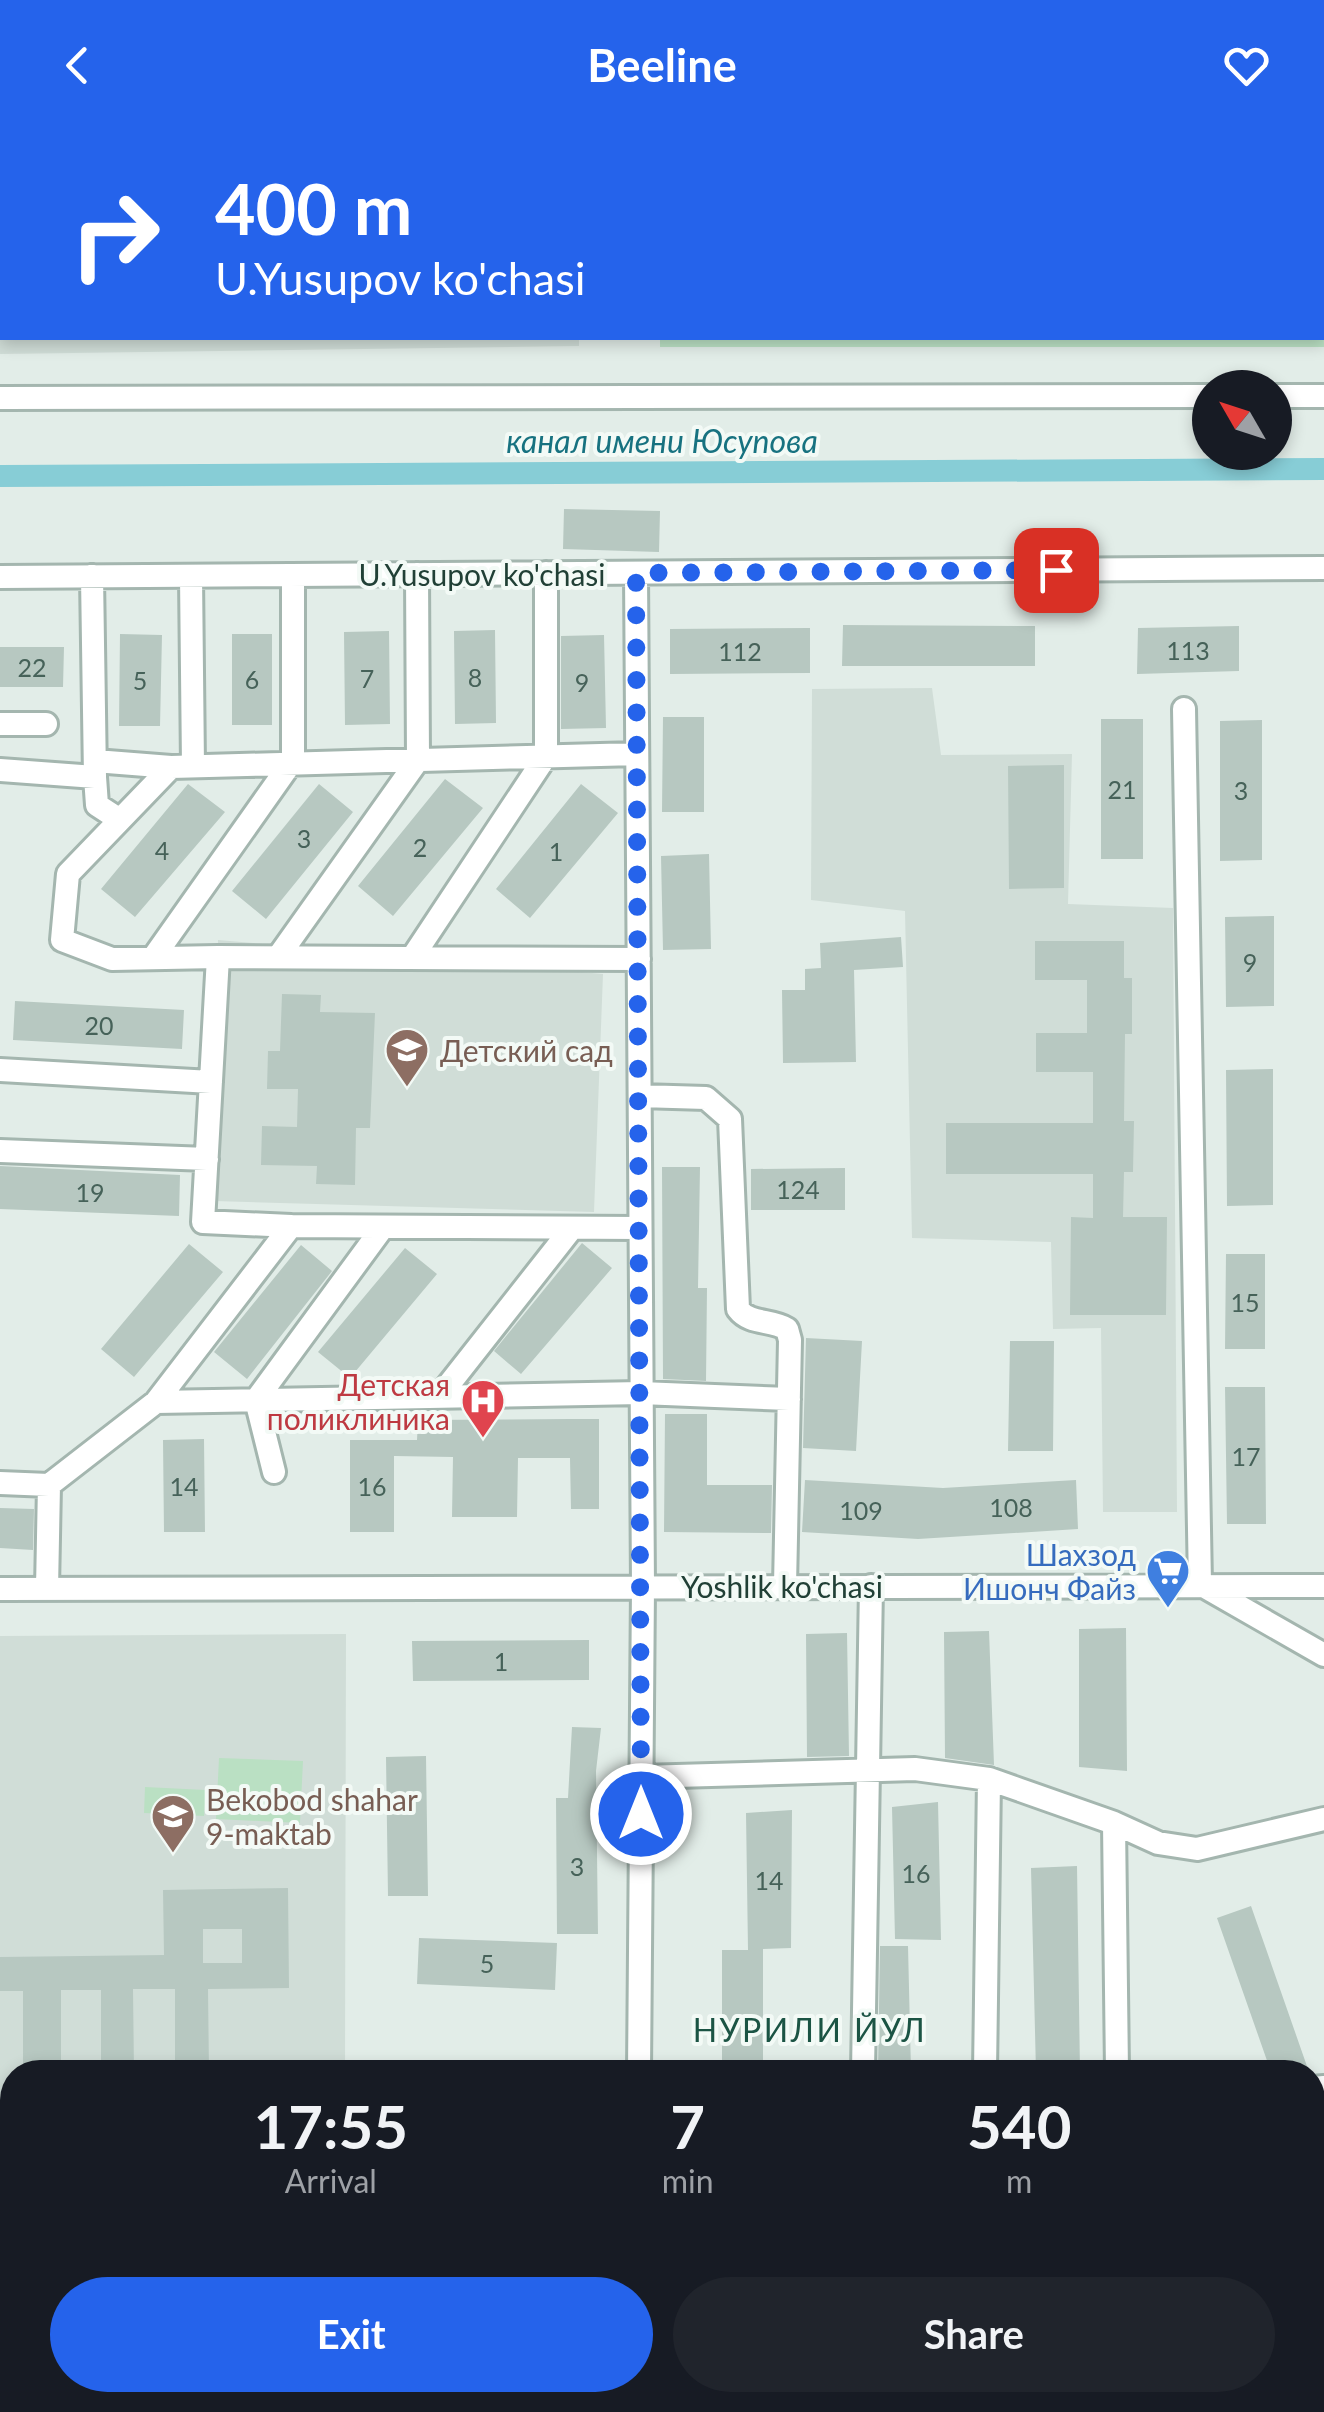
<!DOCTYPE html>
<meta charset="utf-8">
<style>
body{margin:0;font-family:Lato,sans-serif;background:#20242c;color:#f1f3f6;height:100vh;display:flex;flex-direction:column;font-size:38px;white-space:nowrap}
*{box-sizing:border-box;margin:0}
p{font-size:32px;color:#9ea1a6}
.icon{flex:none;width:55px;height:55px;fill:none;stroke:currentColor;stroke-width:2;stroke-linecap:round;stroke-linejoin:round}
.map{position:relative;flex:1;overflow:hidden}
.panel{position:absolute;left:0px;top:1930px;width:1325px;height:352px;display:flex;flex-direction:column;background:#171b24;border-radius:40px 40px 0 0;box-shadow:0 5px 15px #0003}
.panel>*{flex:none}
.banner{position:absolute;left:0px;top:0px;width:1325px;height:210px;box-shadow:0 5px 15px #0003;background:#2563eb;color:#fff;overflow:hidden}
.needle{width:65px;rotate:309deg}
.buttons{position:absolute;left:1192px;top:240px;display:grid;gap:20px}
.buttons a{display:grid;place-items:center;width:100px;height:100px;border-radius:50%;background:#171b24;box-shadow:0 5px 15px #0003;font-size:50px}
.pin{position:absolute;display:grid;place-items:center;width:85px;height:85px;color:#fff;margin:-42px;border-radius:20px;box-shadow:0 5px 15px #0006}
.me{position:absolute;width:110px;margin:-55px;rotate:0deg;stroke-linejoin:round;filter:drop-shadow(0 0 8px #0008)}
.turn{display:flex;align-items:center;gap:35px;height:210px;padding:0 50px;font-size:45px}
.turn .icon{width:130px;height:130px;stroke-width:2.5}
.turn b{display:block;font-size:70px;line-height:85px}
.eta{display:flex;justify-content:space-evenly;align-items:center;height:170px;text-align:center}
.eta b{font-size:60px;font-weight:700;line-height:70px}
.primary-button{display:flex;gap:20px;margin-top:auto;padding:20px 50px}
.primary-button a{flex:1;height:115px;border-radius:60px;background:#2563eb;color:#fff;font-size:40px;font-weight:700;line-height:115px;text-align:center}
.primary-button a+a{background:#20242c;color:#f1f3f6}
header{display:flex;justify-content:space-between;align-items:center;height:130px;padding:0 50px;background:#2563eb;color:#fff;font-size:45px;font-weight:700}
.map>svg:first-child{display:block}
.built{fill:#d0ddd7}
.green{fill:#bae0c3}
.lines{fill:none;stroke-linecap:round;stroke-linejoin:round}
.canal{stroke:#87cdd6;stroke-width:22}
.building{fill:#b7c8c1;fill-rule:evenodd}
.minor-casing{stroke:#a4b6af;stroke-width:28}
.minor{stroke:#fff;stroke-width:22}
.route{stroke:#2563eb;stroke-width:18;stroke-dasharray:0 32.4}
.labels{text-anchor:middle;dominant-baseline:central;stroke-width:8;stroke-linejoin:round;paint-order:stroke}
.number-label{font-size:25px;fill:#466259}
.street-label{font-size:30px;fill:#214036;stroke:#f3faf6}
.education-label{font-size:30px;fill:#785e54;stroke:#f3faf6;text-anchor:start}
.health-label{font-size:30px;fill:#be3a42;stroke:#f3faf6;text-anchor:end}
.shop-label{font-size:30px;fill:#366cbe;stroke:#f3faf6;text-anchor:end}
.water-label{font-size:32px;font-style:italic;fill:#177280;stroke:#f3faf6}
.neighbourhood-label{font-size:32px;letter-spacing:2.5px;fill:#1b5444;stroke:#f3faf6}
</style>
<header><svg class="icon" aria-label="back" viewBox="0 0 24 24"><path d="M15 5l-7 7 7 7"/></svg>Beeline<svg class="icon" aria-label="heart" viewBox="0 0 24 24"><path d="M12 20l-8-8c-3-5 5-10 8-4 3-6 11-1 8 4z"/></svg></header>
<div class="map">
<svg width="1324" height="2282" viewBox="0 0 1324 2282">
<rect width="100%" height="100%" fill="#e2ede8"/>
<path class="built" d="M 0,0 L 580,0 L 2,2 L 2,208 L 579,208 L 579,216 L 0,224 Z
M 932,558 L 941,625 L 1072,624 L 1068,774 L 1173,778 L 1177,1382 L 1103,1382 L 1101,1198 L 1053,1199 L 1051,1112 L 912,1108 L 905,781 L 811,770 L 812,559 Z
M 218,810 L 603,844 L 594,1082 L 214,1071 Z
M 346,1504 L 345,1942 L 12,1942 L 12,2035 L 0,2029 L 0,1506 Z
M 812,2270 L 1123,2270 L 1118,2282 L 851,2282 Z"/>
<path class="green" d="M 652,0 L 1319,0 L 1319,2 L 652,2 Z
M 1323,61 L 1324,217 L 660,217 L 660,208 L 1322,208 Z
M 219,1628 L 303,1631 L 300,1693 L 216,1689 Z
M 145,1657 L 206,1660 L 204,1686 L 144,1683 Z"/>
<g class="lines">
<path class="canal" d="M 0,346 L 1324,339"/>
</g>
<path class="building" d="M 564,379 L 660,381 L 659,422 L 563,419 Z
M 843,495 L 1035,496 L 1035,536 L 842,536 Z
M 1239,496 L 1239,541 L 1137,544 L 1138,498 Z
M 810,498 L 810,543 L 670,544 L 670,499 Z
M 495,500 L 496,593 L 455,594 L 454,501 Z
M 389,501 L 390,594 L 345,595 L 344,502 Z
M 120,504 L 162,505 L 160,596 L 119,596 Z
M 232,504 L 272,504 L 272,595 L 232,595 Z
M 604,505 L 606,598 L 561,599 L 561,506 Z
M 0,517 L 64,517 L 63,557 L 0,557 Z
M 663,587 L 704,587 L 704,682 L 662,682 Z
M 1101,589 L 1143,589 L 1143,729 L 1101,729 Z
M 1262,590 L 1262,730 L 1220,731 L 1220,591 Z
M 1064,635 L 1064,758 L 1009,759 L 1008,636 Z
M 445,649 L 483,678 L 393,786 L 358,756 Z
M 188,654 L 225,682 L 135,787 L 101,759 Z
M 319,654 L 353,682 L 266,789 L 232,761 Z
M 581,654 L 618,683 L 530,788 L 496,759 Z
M 709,724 L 711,819 L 663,820 L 661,726 Z
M 1274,786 L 1274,876 L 1226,877 L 1225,787 Z
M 901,807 L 903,837 L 854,840 L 856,932 L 783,933 L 782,860 L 805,860 L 805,839 L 821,838 L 820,813 Z
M 1035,811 L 1124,811 L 1124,848 L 1132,848 L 1132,904 L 1125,904 L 1124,991 L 1134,991 L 1133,1042 L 1124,1042 L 1123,1087 L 1167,1087 L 1166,1185 L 1070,1185 L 1071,1087 L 1093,1088 L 1093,1044 L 946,1044 L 946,993 L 1093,993 L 1093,942 L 1036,942 L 1036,903 L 1087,903 L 1087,850 L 1035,850 Z
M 282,864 L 321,865 L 320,882 L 375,883 L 370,998 L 356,998 L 355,1055 L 316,1054 L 317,1036 L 261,1035 L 262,996 L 297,997 L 298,959 L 267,959 L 268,921 L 280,921 Z
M 15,871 L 184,880 L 182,919 L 13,910 Z
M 1273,939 L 1273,1075 L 1227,1076 L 1226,940 Z
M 0,1036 L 180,1045 L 179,1086 L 0,1079 Z
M 662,1037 L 700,1037 L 698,1158 L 707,1158 L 706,1251 L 663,1249 Z
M 845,1038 L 845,1080 L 751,1080 L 751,1039 Z
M 582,1113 L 612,1138 L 521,1244 L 494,1221 Z
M 189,1114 L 223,1142 L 134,1247 L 101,1219 Z
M 301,1115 L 332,1141 L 247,1249 L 214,1222 Z
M 405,1118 L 437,1144 L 350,1248 L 318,1222 Z
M 1226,1124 L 1265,1124 L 1265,1219 L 1225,1219 Z
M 806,1208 L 862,1211 L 856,1321 L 803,1318 Z
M 1010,1211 L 1054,1211 L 1053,1321 L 1008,1321 Z
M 1225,1257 L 1265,1257 L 1266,1394 L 1227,1394 Z
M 665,1284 L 707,1284 L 707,1355 L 772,1355 L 771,1403 L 664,1402 Z
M 570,1289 L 599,1289 L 599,1379 L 571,1379 L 570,1328 L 518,1328 L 517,1387 L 452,1387 L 453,1327 L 394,1326 L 394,1402 L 350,1402 L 350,1310 L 417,1310 L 418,1290 Z
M 204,1309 L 205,1402 L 164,1402 L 163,1310 Z
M 805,1350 L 943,1358 L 1076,1350 L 1078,1399 L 918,1409 L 802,1402 Z
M 0,1378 L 34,1379 L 33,1420 L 0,1418 Z
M 1126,1498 L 1127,1641 L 1079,1637 L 1079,1499 Z
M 989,1501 L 994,1635 L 945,1628 L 944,1502 Z
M 847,1503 L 849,1626 L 807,1627 L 806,1504 Z
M 589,1510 L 589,1550 L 413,1551 L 412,1511 Z
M 572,1597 L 601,1598 L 596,1641 L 598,1804 L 557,1804 L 556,1668 L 568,1668 Z
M 426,1626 L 428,1766 L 388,1766 L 386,1627 Z
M 938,1672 L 941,1810 L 895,1809 L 892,1677 Z
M 792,1680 L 791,1818 L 763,1819 L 763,1942 L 722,1942 L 722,1820 L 748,1820 L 746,1683 Z
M 1077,1736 L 1080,1942 L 1036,1942 L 1031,1738 Z
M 288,1758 L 289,1858 L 208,1859 L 209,1942 L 175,1942 L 175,1859 L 133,1859 L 134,1942 L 101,1942 L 101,1860 L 61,1860 L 61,1942 L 23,1942 L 23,1861 L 0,1861 L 0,1827 L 164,1825 L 163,1760 ZM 203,1799 L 242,1799 L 242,1833 L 203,1833 Z
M 1251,1776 L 1309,1942 L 1271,1942 L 1217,1788 Z
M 419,1808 L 557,1813 L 555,1860 L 417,1854 Z
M 880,1816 L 908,1816 L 911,1942 L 878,1942 Z"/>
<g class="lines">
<defs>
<path id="minor" d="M 1275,266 L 1324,266
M 0,268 L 1210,266
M 636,443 L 643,1457 L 639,1942
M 191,446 L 193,636
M 0,447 L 1324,438
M 1184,579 L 1200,1454 L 1324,1525
M 0,594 L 46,594
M 95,631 L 171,637
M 0,640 L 95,647 L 92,446
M 95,647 L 97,675 L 120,690
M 218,827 L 112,829 L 62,810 L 68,744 L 171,637 L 637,624
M 278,827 L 418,630 L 417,444
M 153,828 L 293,630 L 293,445
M 412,828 L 546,626 L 546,443
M 0,940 L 211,952
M 640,966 L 706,968 L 730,989 L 738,1179 C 750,1195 771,1189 787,1199 L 790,1210 L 785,1456
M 0,1021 L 207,1029
M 291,1096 L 203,1092 L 218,827 L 639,829
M 439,1267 L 572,1098
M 156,1272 L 291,1096 L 640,1098
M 274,1342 L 256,1270 L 383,1097
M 0,1353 L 49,1355
M 0,1459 L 1324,1456
M 47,1459 L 49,1355 L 156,1272 L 641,1263 L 789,1269
M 641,1647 L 915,1639 L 989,1649 L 1114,1693 L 1158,1713 L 1197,1719 L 1324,1689
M 1114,1693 L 1117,1942
M 863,1942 L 871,1456
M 985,1942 L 989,1649
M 1312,1958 L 1324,1957
M 1312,2183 L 1324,2189
M 821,2270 L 851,2282
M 609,2282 L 614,2270
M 1125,2282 L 1128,2270"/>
</defs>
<use href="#minor" class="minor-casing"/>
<use href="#minor" class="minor"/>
</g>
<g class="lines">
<path class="route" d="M 641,1684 L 636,443 L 1056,440"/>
</g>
<defs>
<symbol id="school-pin" viewBox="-11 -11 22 30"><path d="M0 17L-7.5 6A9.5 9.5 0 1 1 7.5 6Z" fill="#8d6e63" stroke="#f3faf6"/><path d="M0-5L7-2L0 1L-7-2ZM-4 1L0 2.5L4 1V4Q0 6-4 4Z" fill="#fff"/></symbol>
<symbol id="hospital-pin" viewBox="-11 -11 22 30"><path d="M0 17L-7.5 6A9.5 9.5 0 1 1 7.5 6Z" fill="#e0444e" stroke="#f3faf6"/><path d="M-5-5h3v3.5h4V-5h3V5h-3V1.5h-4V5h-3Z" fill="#fff"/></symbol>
<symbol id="supermarket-pin" viewBox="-11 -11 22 30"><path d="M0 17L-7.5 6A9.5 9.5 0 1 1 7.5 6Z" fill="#3f7fe0" stroke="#f3faf6"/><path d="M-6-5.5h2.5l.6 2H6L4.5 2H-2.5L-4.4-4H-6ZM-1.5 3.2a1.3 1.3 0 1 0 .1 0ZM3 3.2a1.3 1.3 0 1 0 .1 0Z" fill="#fff"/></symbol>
</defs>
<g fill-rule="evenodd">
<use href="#school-pin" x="382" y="895" width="50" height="68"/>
<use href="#hospital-pin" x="458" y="1246" width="50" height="68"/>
<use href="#supermarket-pin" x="1143" y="1416" width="50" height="68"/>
<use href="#school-pin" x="148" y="1661" width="50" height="68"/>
</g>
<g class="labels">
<g class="number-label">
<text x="1188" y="520">113</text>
<text x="740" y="521">112</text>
<text x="32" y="537">22</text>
<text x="475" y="547">8</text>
<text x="367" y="548">7</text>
<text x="252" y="549">6</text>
<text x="140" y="550">5</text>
<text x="582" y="552">9</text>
<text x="1122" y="659">21</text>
<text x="1241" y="660">3</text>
<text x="304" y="708">3</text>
<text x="420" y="717">2</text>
<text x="162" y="720">4</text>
<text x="556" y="721">1</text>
<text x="1250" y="832">9</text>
<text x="99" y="895">20</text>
<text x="798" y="1059">124</text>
<text x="90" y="1062">19</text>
<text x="1245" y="1172">15</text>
<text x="1246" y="1326">17</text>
<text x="184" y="1356">14</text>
<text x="372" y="1356">16</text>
<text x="1011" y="1377">108</text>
<text x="861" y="1380">109</text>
<text x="501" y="1531">1</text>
<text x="577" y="1736">3</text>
<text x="916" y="1743">16</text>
<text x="769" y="1750">14</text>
<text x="487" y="1833">5</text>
</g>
<g class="street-label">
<text x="482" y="444">U.Yusupov ko'chasi</text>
<text x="782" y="1456">Yoshlik ko'chasi</text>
</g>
<g class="education-label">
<text x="440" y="920">Детский сад</text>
<text x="206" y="1669">Bekobod shahar<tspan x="206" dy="34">9-maktab</tspan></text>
</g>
<g class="health-label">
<text x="450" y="1254">Детская<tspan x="450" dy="34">поликлиника</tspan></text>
</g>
<g class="shop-label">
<text x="1136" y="1424">Шахзод<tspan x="1136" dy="34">Ишонч Файз</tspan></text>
</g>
<g class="water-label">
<text x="662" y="310">канал имени Юсупова</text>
</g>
<g class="neighbourhood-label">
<text x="810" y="1899">НУРИЛИ ЙУЛ</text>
</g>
</g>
</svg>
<div class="buttons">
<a><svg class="needle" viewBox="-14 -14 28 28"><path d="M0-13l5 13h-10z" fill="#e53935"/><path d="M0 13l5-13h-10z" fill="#9ea1a6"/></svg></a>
</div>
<div class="pin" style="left:1056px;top:440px;background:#d93025"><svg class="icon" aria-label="arrive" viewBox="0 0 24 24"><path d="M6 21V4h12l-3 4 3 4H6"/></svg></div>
<svg class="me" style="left:641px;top:1684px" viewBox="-20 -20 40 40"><circle r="17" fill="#2563eb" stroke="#fff" stroke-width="3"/><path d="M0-11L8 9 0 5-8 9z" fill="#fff"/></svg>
<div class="banner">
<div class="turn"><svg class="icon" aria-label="right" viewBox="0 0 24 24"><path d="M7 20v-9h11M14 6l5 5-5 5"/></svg><div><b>400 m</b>U.Yusupov ko'chasi</div></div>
</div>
<section class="panel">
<div class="eta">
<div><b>17:55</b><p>Arrival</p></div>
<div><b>7</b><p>min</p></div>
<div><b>540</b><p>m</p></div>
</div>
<div class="primary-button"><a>Exit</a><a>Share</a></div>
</section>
</div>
